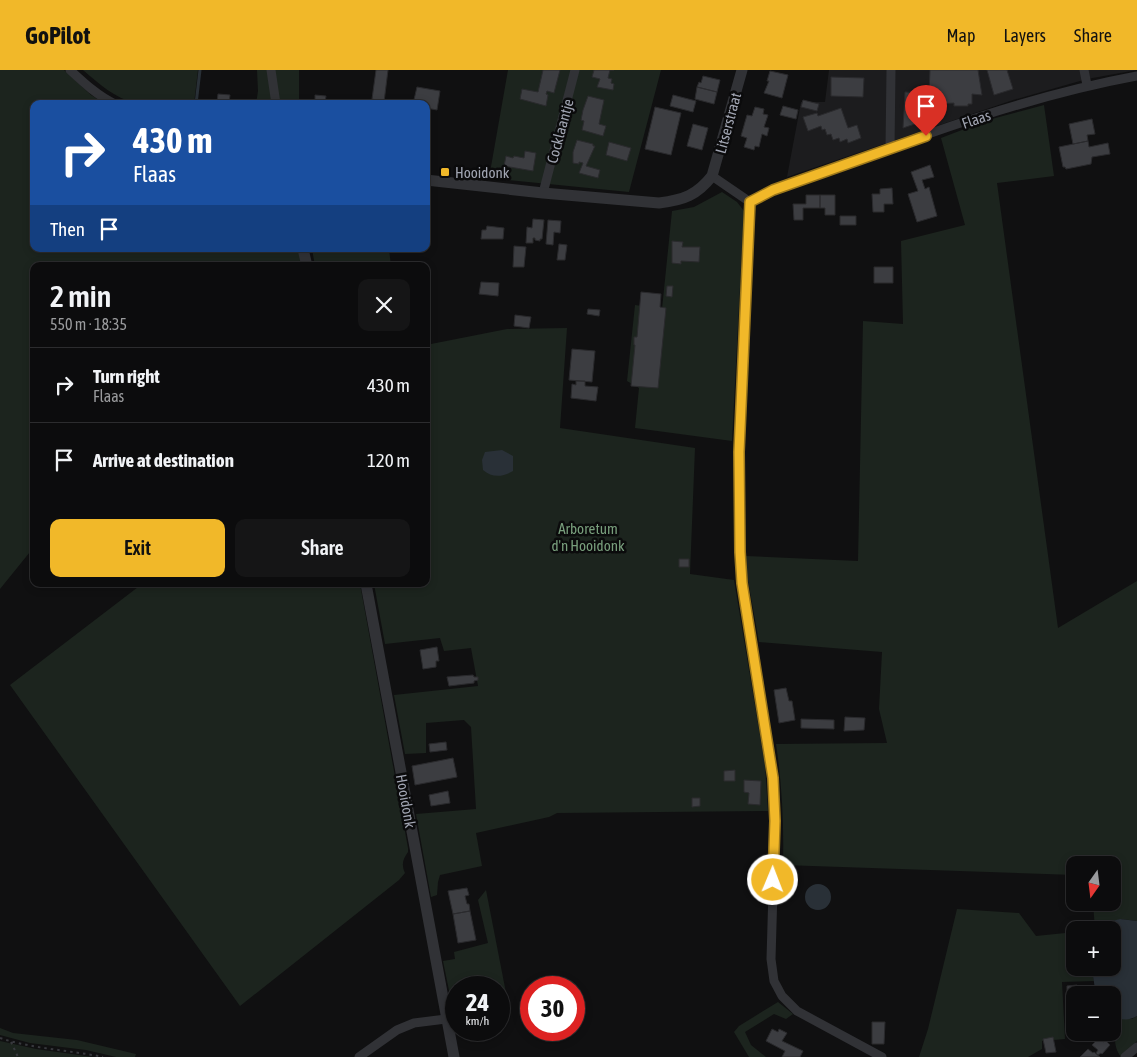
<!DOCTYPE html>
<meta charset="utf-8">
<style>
body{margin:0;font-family:"Asap Condensed",sans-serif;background:#151516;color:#f1f3f6;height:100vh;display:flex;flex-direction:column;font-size:19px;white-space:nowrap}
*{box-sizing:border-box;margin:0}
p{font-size:16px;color:#9a9b9d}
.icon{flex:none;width:28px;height:28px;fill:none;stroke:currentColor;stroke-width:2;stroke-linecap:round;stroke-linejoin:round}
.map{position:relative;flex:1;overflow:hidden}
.sheet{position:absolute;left:30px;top:192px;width:400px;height:325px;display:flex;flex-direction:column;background:#0c0c0d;border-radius:10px;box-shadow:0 2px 8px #0003,0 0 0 1px #2c2c2e}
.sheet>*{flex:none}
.guide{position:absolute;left:30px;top:30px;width:400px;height:152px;border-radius:10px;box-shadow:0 2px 8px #0003,0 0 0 1px #2c2c2e;background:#1a4fa0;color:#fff;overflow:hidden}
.needle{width:32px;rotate:194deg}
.buttons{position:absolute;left:1066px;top:786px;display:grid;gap:10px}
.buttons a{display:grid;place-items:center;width:55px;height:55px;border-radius:10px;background:#0c0c0d;box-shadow:0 2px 8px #0003,0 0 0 1px #2c2c2e;font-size:25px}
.speed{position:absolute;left:445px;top:906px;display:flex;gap:10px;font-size:25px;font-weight:700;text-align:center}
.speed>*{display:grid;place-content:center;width:65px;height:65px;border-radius:50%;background:#0c0c0d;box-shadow:0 2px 8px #0003,0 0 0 1px #2c2c2e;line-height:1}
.speed small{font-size:12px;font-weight:400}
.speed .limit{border:8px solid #d22;background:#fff;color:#111}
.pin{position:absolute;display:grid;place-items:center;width:42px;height:42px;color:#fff;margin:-51px -21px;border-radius:50% 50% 50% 0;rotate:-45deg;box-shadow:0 0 5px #0007}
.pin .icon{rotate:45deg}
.me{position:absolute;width:55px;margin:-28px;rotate:1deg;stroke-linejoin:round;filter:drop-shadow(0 0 4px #0008)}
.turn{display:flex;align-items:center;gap:18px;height:105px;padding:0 20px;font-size:22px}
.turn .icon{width:65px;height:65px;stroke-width:2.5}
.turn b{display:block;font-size:35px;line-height:42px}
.then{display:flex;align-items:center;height:48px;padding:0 20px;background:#0003;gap:10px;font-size:19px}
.round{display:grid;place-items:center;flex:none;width:52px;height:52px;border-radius:10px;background:#151516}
.headline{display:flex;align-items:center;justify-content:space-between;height:85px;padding:0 20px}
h1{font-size:30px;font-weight:600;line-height:38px}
.button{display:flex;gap:10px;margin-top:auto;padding:10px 20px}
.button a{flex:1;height:58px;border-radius:10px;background:#f1b829;color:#111;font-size:20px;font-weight:600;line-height:58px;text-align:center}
.button a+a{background:#151516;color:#f1f3f6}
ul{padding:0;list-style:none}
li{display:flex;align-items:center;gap:15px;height:75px;padding:0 20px;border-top:1px solid #2c2c2e}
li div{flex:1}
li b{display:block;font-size:19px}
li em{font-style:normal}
header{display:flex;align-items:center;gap:30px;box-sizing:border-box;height:70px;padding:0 25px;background:#f1b829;color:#111}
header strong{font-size:24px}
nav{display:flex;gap:28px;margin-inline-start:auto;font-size:18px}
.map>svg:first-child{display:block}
.built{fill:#1c1c1e}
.green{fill:#1c241e}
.water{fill:#293037}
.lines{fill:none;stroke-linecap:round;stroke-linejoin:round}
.stream{stroke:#293037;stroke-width:3}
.building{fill:#3c3d41;stroke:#2a2a2d}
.path{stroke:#37383d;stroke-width:2;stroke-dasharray:2.5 4;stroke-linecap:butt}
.minor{stroke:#313236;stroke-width:9}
.tertiary{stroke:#313236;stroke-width:11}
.route-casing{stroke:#9d781b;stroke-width:12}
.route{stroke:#f1b829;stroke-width:9}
.poi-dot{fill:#f1b829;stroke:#0b0b0c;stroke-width:2}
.labels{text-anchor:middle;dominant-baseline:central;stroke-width:5;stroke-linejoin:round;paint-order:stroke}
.street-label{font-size:15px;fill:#a1a5b2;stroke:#0b0b0c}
.poi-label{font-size:15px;fill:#a1a5b2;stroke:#0b0b0c;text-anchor:start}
.park-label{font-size:15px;fill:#789e7c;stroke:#0b0b0c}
</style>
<header>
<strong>GoPilot</strong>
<nav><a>Map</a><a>Layers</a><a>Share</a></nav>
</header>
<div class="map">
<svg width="1137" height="987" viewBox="0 0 1137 987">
<rect width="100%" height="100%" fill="#101011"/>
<path class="built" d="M 829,0 L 1137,0 L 1087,9 L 1013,30 L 787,107 L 801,32 L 825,32 Z"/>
<path class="green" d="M 0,0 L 64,0 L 91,25 L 105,34 L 34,34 L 34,179 L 298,179 L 302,196 L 34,196 L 34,477 L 0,519 Z
M 83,0 L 198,0 L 194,34 C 179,34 148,37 135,33 C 115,28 99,14 83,0 Z
M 257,0 L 299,0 L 299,34 L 256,34 L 258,21 Z
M 508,0 L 661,0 L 629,122 L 489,108 Z
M 1044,35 L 1054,106 L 997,113 L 1058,558 L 1137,511 L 1137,851 L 1120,849 L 1097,860 L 1087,860 L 1095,859 L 1093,833 L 1112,832 L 1112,795 L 1075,795 L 1075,805 L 783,795 C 784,754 782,714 776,674 L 887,673 L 879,639 L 882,582 L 759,572 L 747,505 L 746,486 L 858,491 L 863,251 L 903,254 L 901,171 L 965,155 L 941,68 L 988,50 Z
M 722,122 L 737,132 L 744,141 L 732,371 L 635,358 L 639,318 L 627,311 L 635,235 L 662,239 L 672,141 L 694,137 Z
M 312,179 L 389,179 L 391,196 L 315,196 Z
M 567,258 L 560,358 L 695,378 L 690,504 L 734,510 L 765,695 L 768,741 L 557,743 L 549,747 L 476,763 L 482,796 L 440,805 L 438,812 L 437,825 L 431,827 L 416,744 L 476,739 L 471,657 L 464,650 L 426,653 L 426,683 L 405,684 L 394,625 L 478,616 L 471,578 L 444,581 L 440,568 L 385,574 L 374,514 L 426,514 L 426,275 L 507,259 Z
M 142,514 L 360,514 L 408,778 L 408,782 C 403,789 401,794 405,803 L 399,810 L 240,936 L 10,615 Z
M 486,820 L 507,928 L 499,930 L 499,918 L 456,918 L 456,939 L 453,940 L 443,891 L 455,889 L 454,882 L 488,873 L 478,830 Z
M 957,839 L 1019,843 L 1036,866 L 1075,862 L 1075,898 L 1091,898 L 1094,911 L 1062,912 L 1065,969 L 1042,971 L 1042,979 L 1028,987 L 919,987 L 928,959 Z
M 778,932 L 793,944 L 786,949 L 774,944 L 745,962 L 751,975 L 766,987 L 749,987 L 734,962 L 739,956 Z
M 1137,946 L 1137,971 L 1121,987 C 1112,975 1115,962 1118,949 L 1132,949 Z
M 0,958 L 13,963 L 77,970 L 136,984 L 135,987 L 116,987 L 86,980 L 30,973 L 0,965 Z
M 0,971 L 36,979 L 93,987 L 0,987 Z"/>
<path class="water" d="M 502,380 L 513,386 L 513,401 C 503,407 492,408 483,400 L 482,390 L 485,382 Z
M805 827a13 13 0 1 1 26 0a13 13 0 1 1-26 0Z
M 1120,849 L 1137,851 L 1137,946 C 1129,951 1121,950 1113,946 L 1112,925 L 1096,925 L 1092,900 L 1091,898 L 1112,898 L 1112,860 L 1097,860 L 1105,853 Z"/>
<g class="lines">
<path class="stream" d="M 196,34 L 200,0"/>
</g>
<path class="building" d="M 376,0 L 388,0 L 384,32 L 372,29 Z
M 543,0 L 560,0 L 554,23 L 547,21 L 546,24 L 548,25 L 546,36 L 520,29 L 522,19 L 538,22 Z
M 594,0 L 614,0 L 610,0 L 608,8 L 612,9 L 611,13 L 614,14 L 613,20 L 597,17 L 600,9 L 592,7 Z
M 930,0 L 978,0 L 982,25 L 972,24 L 972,34 L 968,34 L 968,36 L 954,36 L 954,33 L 935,34 L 935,32 L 932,31 L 932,35 L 922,35 L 922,51 L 924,51 L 903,58 L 905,22 L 929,23 Z
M 987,0 L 1007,0 L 1013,19 L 994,25 Z
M 770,1 L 788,5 L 782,28 L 764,23 L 769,11 L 767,11 Z
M 703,6 L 720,10 L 717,22 L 697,17 L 699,12 L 701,13 Z
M 831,7 L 864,8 L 863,27 L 831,26 Z
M 417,17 L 440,21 L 437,40 L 426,38 L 426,34 L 413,34 Z
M 697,17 L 717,22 L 714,34 L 695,29 Z
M 218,24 L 230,25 L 229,33 L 220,34 L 221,32 L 217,32 Z
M 315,25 L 326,26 L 325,32 L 315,31 Z
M 673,25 L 696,31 L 693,42 L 670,36 Z
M 588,26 L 604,30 L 599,54 L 606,56 L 603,66 L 582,60 L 584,51 L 581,50 L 583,40 Z
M 803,30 L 819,34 L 817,41 L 801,37 Z
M 783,36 L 798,40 L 796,49 L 780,45 Z
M 655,37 L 681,43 L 671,85 L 645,79 Z
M 755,37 L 764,39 L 763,44 L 768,45 L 764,57 L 769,58 L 767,66 L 762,64 L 759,77 L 755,76 L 754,80 L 744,77 L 747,68 L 741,66 L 747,45 L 752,46 Z
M 841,38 L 848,58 L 857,55 L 861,68 L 848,73 L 847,69 L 840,72 L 839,68 L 833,70 L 831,64 L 827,65 L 825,59 L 822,60 L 821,56 L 808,61 L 803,47 L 817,43 L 818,46 Z
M 1092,49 L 1095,64 L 1087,65 L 1088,71 L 1073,74 L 1069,54 Z
M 693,54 L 708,58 L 702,80 L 687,76 Z
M 577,70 L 593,74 L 593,76 L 595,76 L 586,96 L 600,100 L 598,108 L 579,103 L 583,93 L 579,92 L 579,94 L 573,93 L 573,82 Z
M 1088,71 L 1089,77 L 1108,73 L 1110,84 L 1092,87 L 1091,94 L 1066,99 L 1065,97 L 1063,97 L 1059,77 Z
M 609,72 L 631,78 L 627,91 L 606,85 Z
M 525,81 L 536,83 L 533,101 L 504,96 L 506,86 L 513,88 L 514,86 L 524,88 Z
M 930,95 L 934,107 L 922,110 L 925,119 L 929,117 L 937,146 L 917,152 L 908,124 L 918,121 L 911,102 Z
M 892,118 L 893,134 L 884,134 L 884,142 L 873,142 L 872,124 L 880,124 L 880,119 Z
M 806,125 L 820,125 L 820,138 L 803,138 L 803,150 L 794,150 L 793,134 L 806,134 Z
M 820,125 L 835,125 L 835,145 L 825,145 L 825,138 L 820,138 Z
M 840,146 L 856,146 L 856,155 L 840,155 Z
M 533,149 L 544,150 L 542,169 L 540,169 L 540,171 L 535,170 L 535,168 L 533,168 L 533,173 L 526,173 L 527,157 L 532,158 Z
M 548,150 L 561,151 L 560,163 L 554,162 L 553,175 L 546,174 Z
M 487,156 L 504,158 L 503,169 L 481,169 L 482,160 L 486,160 Z
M 672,171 L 683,172 L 682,177 L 700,177 L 699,192 L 681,191 L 681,194 L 672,193 Z
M 559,174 L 567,175 L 565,190 L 557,190 Z
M 514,176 L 526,177 L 524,197 L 513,197 Z
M 874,197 L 893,197 L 893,213 L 874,213 Z
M 481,212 L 499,213 L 498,226 L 479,224 Z
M 667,216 L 673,216 L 672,227 L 666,226 Z
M 641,222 L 661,224 L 660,237 L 666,238 L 658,318 L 631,316 L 635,275 L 634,275 L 634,267 L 637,267 Z
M 588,239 L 600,240 L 599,246 L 587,244 Z
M 515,245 L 531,247 L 529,258 L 514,256 Z
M 572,279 L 595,281 L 592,312 L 569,310 Z
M 576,311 L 585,311 L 585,316 L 598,317 L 596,331 L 571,328 L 572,314 L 576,315 Z
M 679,489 L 689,489 L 689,497 L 679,497 Z
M 437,577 L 439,591 L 436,591 L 436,597 L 423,599 L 420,580 Z
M 473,605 L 474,607 L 478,607 L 478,610 L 474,611 L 474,613 L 449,616 L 447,607 Z
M 786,618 L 789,631 L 792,631 L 795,650 L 779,653 L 774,620 Z
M 845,647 L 865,648 L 864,660 L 844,661 Z
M 801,649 L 834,650 L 834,659 L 801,658 Z
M 446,672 L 447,680 L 430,682 L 429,674 Z
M 453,688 L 457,707 L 415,715 L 412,696 Z
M 735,700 L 735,711 L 724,711 L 724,701 Z
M 744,710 L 761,711 L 760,735 L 748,734 L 749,723 L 744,722 Z
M 448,721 L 450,733 L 431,736 L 429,725 Z
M 692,728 L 700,728 L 700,736 L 692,737 Z
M 467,818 L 469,825 L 465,826 L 467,834 L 469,834 L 470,841 L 453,844 L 448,821 Z
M 470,841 L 476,870 L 458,873 L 453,844 Z
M 1077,915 L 1078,921 L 1067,922 L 1067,916 Z
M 872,952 L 885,952 L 884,974 L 872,974 Z
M 772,959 L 778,962 L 779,959 L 787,963 L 782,971 L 803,981 L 800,987 L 782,987 L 785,981 L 766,971 Z
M 1053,967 L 1056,982 L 1046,983 L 1043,969 Z
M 1098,969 L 1104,972 L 1105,970 L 1110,975 L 1102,984 L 1101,983 L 1098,985 L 1096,983 L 1098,980 L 1092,975 Z
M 1088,979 L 1093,983 L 1094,982 L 1100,987 L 1080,987 Z"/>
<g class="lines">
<path class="path" d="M 0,968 C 33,979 69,980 103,987
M 11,972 L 18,987"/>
<path class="minor" d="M 70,0 C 84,13 98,26 115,34
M 271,0 L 276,34
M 1084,0 L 1087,15
M 890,78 L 891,0
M 712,106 L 750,132
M 543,123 L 575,0
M 750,132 L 739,382 L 739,477 L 742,513 L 773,708 L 775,751 L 771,889 L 774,911 L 782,926 L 797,941 L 882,987
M 750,132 L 773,120 C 892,77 1012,29 1137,6
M 359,987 L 397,960 L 414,953 L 446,949
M 1125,987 L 1137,977"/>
<path class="tertiary" d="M 426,110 L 543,123 L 659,133 C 684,130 697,125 712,106 L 742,0
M 303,179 L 307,196
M 366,514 L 454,987"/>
</g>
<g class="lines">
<defs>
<path id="route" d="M 773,810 L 775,751 L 773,708 L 742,513 L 740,482 L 739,382 L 750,132 L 773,120 L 926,66"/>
</defs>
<use href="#route" class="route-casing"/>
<use href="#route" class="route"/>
</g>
<rect class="poi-dot" x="440" y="97" width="10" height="10" rx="2.5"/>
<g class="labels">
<g class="street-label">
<text transform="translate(976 49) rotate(-19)">Flaas</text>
<text transform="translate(728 53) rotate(-75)">Litserstraat</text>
<text transform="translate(560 61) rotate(-75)">Cocklaantje</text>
<text transform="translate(406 731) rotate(80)">Hooidonk</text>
</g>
<g class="poi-label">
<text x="455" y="102">Hooidonk</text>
</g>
<g class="park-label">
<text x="588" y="458">Arboretum<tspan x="588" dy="17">d'n Hooidonk</tspan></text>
</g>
</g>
</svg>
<div class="buttons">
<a><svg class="needle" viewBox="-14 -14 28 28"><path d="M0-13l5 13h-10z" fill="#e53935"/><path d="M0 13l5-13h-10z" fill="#9a9b9d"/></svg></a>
<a>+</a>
<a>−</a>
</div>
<div class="speed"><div>24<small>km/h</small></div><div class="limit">30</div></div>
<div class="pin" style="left:926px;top:66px;background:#d93025"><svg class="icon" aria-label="arrive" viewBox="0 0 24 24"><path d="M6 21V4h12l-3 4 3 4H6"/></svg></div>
<svg class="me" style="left:773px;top:810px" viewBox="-20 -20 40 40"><circle r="17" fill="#f1b829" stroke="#fff" stroke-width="3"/><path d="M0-11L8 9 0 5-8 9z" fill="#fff"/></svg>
<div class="guide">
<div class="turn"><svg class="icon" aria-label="right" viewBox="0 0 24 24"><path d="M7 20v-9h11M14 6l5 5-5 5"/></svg><div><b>430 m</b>Flaas</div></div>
<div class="then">Then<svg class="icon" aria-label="arrive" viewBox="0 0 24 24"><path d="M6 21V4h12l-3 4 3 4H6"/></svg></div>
</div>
<section class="sheet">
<div class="headline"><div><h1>2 min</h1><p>550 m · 18:35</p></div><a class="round"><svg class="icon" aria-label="close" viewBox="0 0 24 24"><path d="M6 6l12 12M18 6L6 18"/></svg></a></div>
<ul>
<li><svg class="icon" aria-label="right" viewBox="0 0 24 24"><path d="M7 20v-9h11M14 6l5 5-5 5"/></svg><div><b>Turn right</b><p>Flaas</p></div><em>430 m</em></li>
<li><svg class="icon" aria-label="arrive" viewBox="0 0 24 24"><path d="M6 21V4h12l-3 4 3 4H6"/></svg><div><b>Arrive at destination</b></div><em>120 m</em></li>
</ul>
<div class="button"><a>Exit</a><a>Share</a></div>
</section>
</div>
